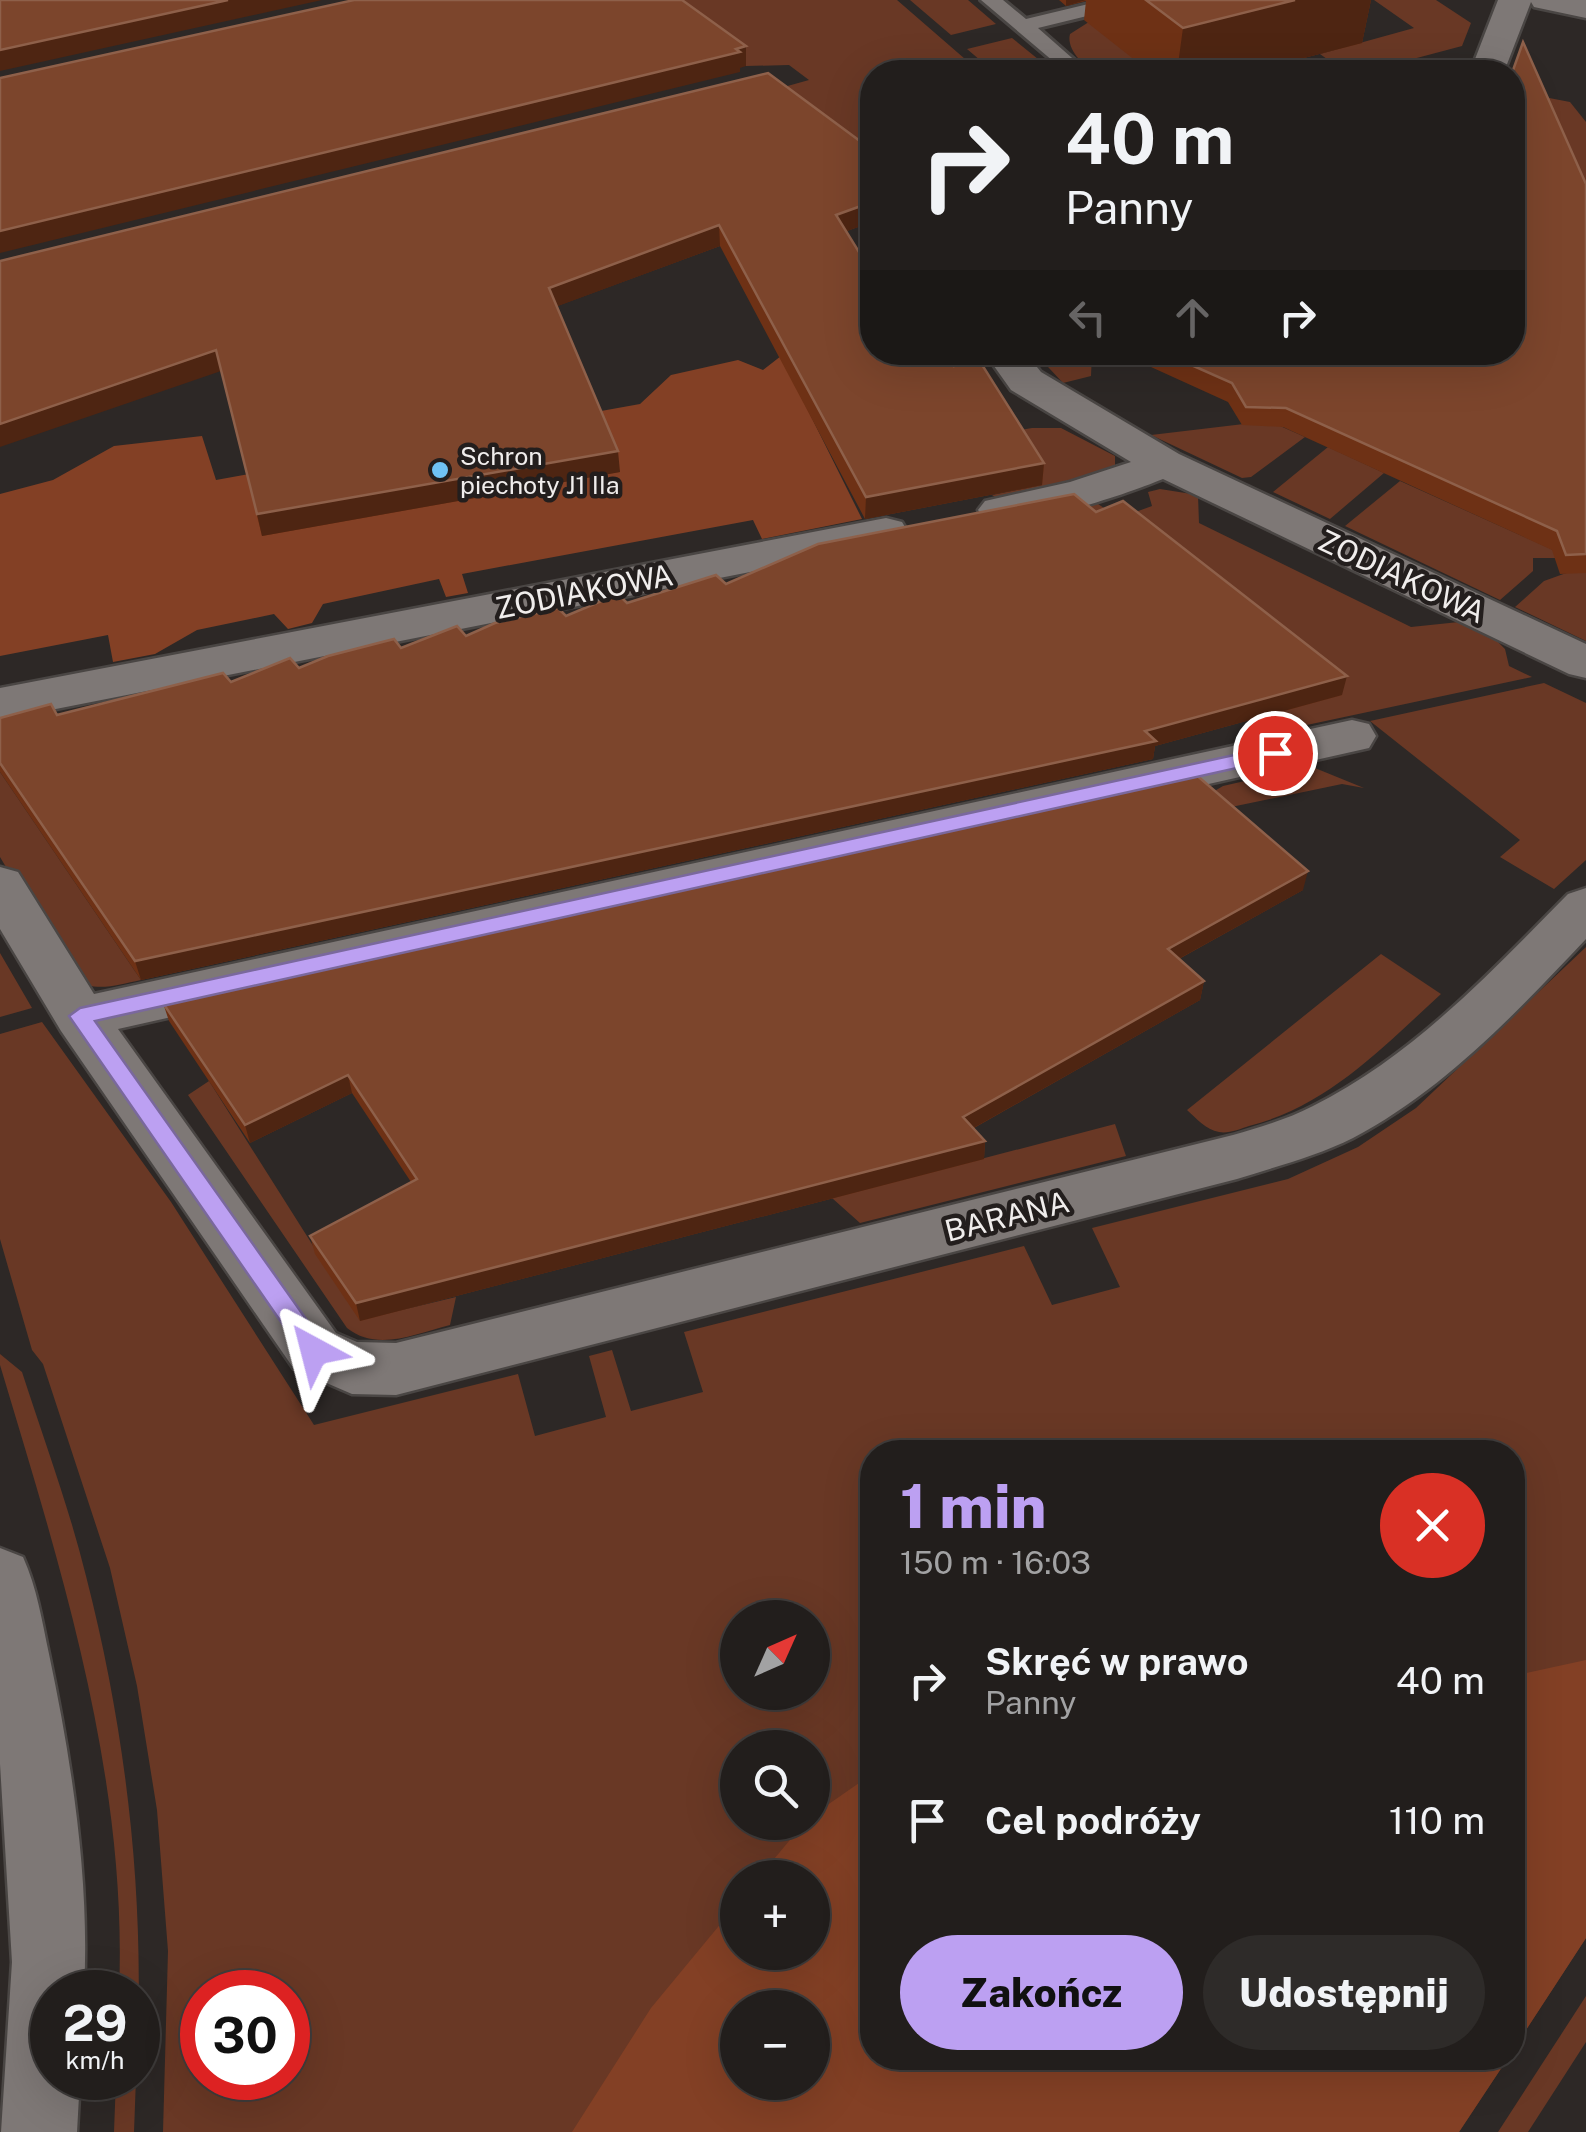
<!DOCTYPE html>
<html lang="pl">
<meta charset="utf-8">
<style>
body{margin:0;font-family:"Public Sans",sans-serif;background:#2e2b29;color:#f1f3f6;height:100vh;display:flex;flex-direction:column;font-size:38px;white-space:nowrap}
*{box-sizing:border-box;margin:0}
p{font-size:32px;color:#a2a2a3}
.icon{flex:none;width:55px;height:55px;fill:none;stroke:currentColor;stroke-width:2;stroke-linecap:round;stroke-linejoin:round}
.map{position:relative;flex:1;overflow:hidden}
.sheet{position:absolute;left:860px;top:1440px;width:665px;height:630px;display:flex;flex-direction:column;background:#221e1c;border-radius:40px;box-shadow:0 10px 40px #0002,0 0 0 2px #3f3c3b}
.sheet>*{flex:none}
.top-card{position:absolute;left:860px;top:60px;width:665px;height:305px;border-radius:40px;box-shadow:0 10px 40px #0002,0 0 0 2px #3f3c3b;background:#221e1c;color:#f1f3f6;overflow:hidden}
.needle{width:65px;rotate:45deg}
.tools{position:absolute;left:720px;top:1600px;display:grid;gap:20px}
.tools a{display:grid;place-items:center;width:110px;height:110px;border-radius:50%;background:#221e1c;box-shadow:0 10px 40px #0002,0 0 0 2px #3f3c3b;font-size:50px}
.speed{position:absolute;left:30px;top:1970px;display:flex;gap:20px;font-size:50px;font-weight:700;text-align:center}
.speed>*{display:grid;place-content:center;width:130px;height:130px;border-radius:50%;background:#221e1c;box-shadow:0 10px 40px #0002,0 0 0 2px #3f3c3b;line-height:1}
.speed small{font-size:25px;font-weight:400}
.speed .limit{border:15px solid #d22;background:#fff;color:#111}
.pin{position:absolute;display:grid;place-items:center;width:85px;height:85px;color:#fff;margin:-42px;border:5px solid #fff;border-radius:50%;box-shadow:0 2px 10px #0007}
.me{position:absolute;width:110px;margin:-55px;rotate:322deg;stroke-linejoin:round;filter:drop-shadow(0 0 8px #0008)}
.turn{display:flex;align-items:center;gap:35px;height:210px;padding:0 40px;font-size:45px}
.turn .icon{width:130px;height:130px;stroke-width:2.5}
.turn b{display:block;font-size:70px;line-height:85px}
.lanes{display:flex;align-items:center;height:95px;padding:0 40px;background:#0003;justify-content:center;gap:50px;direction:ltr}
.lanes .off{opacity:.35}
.round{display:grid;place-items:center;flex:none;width:105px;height:105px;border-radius:52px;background:#2e2b29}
.head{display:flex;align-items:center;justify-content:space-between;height:170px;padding:0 40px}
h1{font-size:60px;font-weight:800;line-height:75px;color:#bca0f2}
.cta{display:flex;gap:20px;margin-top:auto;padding:20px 40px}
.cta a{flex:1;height:115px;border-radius:60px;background:#bca0f2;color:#111;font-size:40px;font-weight:800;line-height:115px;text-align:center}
.cta a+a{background:#2e2b29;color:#f1f3f6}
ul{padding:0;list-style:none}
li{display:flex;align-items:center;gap:30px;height:140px;padding:0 40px}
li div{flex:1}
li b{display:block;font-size:38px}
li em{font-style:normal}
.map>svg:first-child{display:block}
.green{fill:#693825;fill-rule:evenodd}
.forest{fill:#834025;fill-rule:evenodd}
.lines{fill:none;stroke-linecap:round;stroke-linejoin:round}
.service-casing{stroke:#4a4644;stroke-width:6}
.minor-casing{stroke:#4a4644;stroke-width:5}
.service{fill:#7e7876;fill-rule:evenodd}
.minor{fill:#7e7876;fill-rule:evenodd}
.wall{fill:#6e3115}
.shaded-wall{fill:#4e2512}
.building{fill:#7c452c;stroke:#8e604a;stroke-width:2.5}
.route{fill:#bca0f2;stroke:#7a689d;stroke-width:2.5}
.poi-dot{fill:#6fc2f4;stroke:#231e1d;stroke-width:4}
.labels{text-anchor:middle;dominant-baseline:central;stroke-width:9;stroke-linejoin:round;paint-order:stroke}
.far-poi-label{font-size:25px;fill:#f0edec;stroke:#231e1d;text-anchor:start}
.street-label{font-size:30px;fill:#f0edec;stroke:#231e1d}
</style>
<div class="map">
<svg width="1586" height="2132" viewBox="0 0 1586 2132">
<rect width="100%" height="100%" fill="#2d2826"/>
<path class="green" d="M 678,0 L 897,0 L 980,72 L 872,72 L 872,170 L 766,92 L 809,80 L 789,65 L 746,66 L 665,7 Z
M 910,0 L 968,0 L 996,24 L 951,35 Z
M 1374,0 L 1436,0 L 1471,23 L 1462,46 L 1364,72 L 1345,72 L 1320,54 L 1414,28 Z
M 1092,20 L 1150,72 C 1135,72 1111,77 1097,72 C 1083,67 1066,48 1070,34 Z
M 1012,38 L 1054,72 L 994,72 L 967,49 Z
M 1544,97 L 1570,102 L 1586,122 L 1586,181 L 1568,181 Z
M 1035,353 L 1092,353 L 1091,376 L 1063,383 Z
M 1269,421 L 1305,437 L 1251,477 L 1242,478 L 1151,435 Z
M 1032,428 L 1061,428 L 1115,456 L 1115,471 L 1001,501 L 992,495 L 1042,485 L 1009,432 Z
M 1328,447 L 1384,473 L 1330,519 L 1273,492 Z
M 1400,481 L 1560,553 L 1555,558 L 1533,558 L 1533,571 L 1500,600 L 1345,526 Z
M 1160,489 L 1198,495 L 1199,523 L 1411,627 L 1459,622 L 1496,640 L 1505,649 L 1509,666 L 1532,677 L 1288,729 L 1276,718 L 1277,713 L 1084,509 L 1085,502 L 1092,500 L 1119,518 L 1152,506 L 1148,492 Z
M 1569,572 L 1586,573 L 1586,641 L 1515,607 L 1544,581 Z
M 1544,683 L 1586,703 L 1586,860 L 1554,889 L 1500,857 L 1520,840 L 1370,721 Z
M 1310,766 L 1364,788 L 1342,784 L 1164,821 L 1223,786 Z
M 0,772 L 141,980 C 116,985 96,993 73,979 L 0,857 Z
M 1586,947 L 1586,1938 L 1513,2050 L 1512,1452 L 872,1452 L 872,2058 L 1508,2058 L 1459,2132 L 163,2132 L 168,1951 L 157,1810 L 137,1686 L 110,1568 L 43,1364 L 32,1350 L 0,1239 L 0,1034 L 42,1022 L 171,1202 L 314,1425 L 518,1374 L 535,1436 L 606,1417 L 589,1356 L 612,1350 L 631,1411 L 703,1392 L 684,1332 L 1024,1246 L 1052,1305 L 1120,1287 L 1092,1228 L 1288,1179 L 1358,1147 L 1416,1108 ZM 738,1618 L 812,1618 L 812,1692 L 738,1692 ZM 738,1748 L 812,1748 L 812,1822 L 738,1822 ZM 738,1878 L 812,1878 L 812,1952 L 738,1952 ZM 202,1992 L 288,1992 L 288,2078 L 202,2078 ZM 738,2008 L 812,2008 L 812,2082 L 738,2082 Z
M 0,953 L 32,1008 L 0,1017 Z
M 1381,954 L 1441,994 C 1383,1047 1328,1106 1249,1126 C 1240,1129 1228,1134 1219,1132 C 1206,1130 1196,1118 1187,1110 Z
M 209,1081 L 360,1320 L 456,1297 L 450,1325 C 415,1334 377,1352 347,1328 L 188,1095 Z
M 1115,1124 L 1126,1156 L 860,1223 L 832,1198 Z
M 0,1354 L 22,1372 C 44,1440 69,1507 86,1576 C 124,1724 143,1878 138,2030 L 138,1992 L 119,1992 C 128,1778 61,1568 0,1365 Z
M 1586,1996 L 1586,2042 L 1528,2132 L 1498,2132 Z
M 116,2078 L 136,2078 L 134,2132 L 114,2132 Z"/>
<path class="forest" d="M 781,356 L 862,519 L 762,539 L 753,520 L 462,574 L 468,593 L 446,597 L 439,579 L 323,604 L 312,623 L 288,629 L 274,614 L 197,630 L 155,654 L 113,662 L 108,635 L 0,656 L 0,494 L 53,480 L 114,446 L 202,436 L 216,480 L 640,404 L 671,375 L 738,360 L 763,370 Z
M 1586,1660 L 1586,1938 L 1513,2050 L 1513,1676 Z
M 872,1774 L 872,2058 L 1508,2058 L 1459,2132 L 572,2132 L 651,2008 L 737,1904 L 738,1952 L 812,1952 L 812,1878 L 759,1877 L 804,1823 L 812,1822 L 813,1815 ZM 738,2008 L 812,2008 L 812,2082 L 738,2082 Z"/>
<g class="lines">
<defs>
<path id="service" d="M 981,0 L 1003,0 L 1026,19 L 1105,0 L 1139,0 L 1136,4 L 1038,28 L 1088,72 L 1066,72 Z"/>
<path id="minor" d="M 1498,0 L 1586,0 L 1586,18 L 1534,7 L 1531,2 L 1504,72 L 1470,72 Z
M 984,352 L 1025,352 L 1041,372 L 1179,454 L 1586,644 L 1586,678 L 1569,674 L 1163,479 C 1124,495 1024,529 985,519 L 978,510 L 985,501 L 1070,482 L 1131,462 L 1011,390 Z
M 886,518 L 902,522 L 908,532 L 902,542 L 0,720 L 0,688 Z
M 1352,720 L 1369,724 L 1376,736 L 1369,748 L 118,1029 L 336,1333 L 357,1342 L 396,1343 L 1233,1135 C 1260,1127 1288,1119 1313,1106 C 1413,1056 1491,972 1568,894 L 1586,888 L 1586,939 C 1516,1013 1444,1090 1353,1138 C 1317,1156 1275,1167 1237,1179 L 396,1395 L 352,1394 L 294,1369 L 61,1031 L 0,929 L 0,867 L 18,872 L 94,994 Z
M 0,1548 L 23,1557 C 37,1588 42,1621 49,1654 C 72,1763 90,1881 84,1992 L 52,1992 L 52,2078 L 80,2078 L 77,2132 L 1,2132 L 12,1962 L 0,1764 Z"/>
</defs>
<use href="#service" class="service-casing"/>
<use href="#minor" class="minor-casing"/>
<use href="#service" class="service"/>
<use href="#minor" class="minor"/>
</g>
<path class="wall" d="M 1059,0 L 1371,0 L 1362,43 L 1250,72 L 1150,72 L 1084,20 L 1086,1 L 1066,6 Z
M 872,150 L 872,222 L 847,231 L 872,352 L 954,366 L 1044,463 L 1042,485 L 865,519 L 720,246 L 557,306 L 620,472 L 262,536 L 221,371 L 0,261 Z
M 1586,184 L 1586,573 L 1560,574 L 1552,550 L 1283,427 L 1242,425 L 1228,402 L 1118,352 L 1512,352 Z
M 1096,512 L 1342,695 L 1155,746 L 1153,759 L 141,980 L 0,772 L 0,718 L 57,715 Z
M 1303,890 L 1179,959 L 1204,981 L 1200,1000 L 974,1128 L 985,1141 L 984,1159 L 360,1321 L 315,1254 L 310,1236 L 411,1182 L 352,1093 L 250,1143 L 169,1021 L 163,1003 Z"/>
<path class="shaded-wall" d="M 228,0 L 322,0 L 0,71 L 0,50 Z
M 1066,0 L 1086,0 L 1066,6 Z
M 1268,0 L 1371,0 L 1362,43 L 1250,72 L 1177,72 L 1183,28 Z
M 746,46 L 746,66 L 740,68 L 740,72 L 0,253 L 0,231 Z
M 872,202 L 872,222 L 836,235 L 836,215 Z
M 719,225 L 720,246 L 550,309 L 549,288 Z
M 216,350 L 221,371 L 0,447 L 0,424 Z
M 618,451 L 620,472 L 262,536 L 257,514 Z
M 1044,463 L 1042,485 L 865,519 L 866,497 Z
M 1347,676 L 1342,695 L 1155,746 L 1153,759 L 141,980 L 135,961 L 1145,731 Z
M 1308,871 L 1303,890 L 1164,967 L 1168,949 Z
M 1204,981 L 1200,1000 L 961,1135 L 963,1117 Z
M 348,1075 L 352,1093 L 250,1143 L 245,1125 Z
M 985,1141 L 984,1159 L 360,1321 L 356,1303 Z"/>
<path class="building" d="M 0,0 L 228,0 L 0,50 Z
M 354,0 L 682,0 L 746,46 L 736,49 L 740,52 L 0,231 L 0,78 Z
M 1146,0 L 1295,0 L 1183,28 Z
M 1523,42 L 1586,184 L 1586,554 L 1566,555 L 1557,531 L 1286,408 L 1246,407 L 1232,383 L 1162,352 L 1512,352 L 1512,73 Z
M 768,73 L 872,150 L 872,202 L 836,215 L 872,273 L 872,352 L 945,352 L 954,366 L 974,352 L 1044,463 L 866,497 L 719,225 L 549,288 L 618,451 L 257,514 L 216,350 L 0,424 L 0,261 Z
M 1074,494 L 1096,512 L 1123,501 L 1347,676 L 1145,731 L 1156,741 L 135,961 L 0,763 L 0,718 L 51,704 L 57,715 L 223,673 L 231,682 L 290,658 L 299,668 L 328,656 L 394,639 L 401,648 L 457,626 L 466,636 L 495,623 L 558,608 L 566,616 L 618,594 L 627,603 L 716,575 L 726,584 L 818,544 Z
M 1194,773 L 1308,871 L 1168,949 L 1204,981 L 963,1117 L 985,1141 L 356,1303 L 310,1236 L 417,1179 L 348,1075 L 245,1125 L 163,1003 Z"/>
<path class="route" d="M 1275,746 L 1282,748 L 1282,758 L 95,1021 L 323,1343 L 327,1351 L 323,1358 L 314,1361 L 306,1358 L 69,1016 L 80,1008 Z"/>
<circle class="poi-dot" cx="440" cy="470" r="10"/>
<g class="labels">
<g class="far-poi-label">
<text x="460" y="456">Schron<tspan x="460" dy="29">piechoty J1 IIa</tspan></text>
</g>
<g class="street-label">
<text transform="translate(1402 576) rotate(25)">ZODIAKOWA</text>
<text transform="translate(584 591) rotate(-11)">ZODIAKOWA</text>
<text transform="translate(1007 1216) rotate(-14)">BARANA</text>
</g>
</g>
</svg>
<div class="tools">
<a><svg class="needle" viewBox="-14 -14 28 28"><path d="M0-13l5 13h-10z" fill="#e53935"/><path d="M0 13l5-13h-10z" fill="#a2a2a3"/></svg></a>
<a><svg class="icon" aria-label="search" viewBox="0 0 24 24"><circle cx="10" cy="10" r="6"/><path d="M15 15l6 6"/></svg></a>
<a>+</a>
<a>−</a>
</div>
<div class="speed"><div>29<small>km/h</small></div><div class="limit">30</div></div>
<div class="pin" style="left:1275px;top:753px;background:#d93025"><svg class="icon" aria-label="arrive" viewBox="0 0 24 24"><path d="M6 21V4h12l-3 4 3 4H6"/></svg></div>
<svg class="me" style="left:314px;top:1351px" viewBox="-20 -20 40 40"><path d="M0-17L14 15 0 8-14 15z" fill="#bca0f2" stroke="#fff" stroke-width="4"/></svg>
<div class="top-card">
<div class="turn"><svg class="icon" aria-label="right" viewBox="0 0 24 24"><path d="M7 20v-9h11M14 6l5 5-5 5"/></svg><div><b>40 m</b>Panny</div></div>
<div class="lanes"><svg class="icon off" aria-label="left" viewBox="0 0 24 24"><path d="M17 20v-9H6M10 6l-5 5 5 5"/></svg><svg class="icon off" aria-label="ahead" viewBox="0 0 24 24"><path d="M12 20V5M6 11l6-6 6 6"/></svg><svg class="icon" aria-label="right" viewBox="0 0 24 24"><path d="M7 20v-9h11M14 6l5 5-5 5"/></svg></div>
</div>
<section class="sheet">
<div class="head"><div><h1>1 min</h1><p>150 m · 16:03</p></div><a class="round" style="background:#d93025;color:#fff"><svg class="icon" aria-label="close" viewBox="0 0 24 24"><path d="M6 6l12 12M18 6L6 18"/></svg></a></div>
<ul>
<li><svg class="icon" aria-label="right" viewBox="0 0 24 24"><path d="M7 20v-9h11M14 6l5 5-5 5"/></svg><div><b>Skręć w prawo</b><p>Panny</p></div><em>40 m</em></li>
<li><svg class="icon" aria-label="arrive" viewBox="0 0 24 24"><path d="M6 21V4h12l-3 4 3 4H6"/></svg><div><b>Cel podróży</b></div><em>110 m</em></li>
</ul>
<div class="cta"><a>Zakończ</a><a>Udostępnij</a></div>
</section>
</div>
